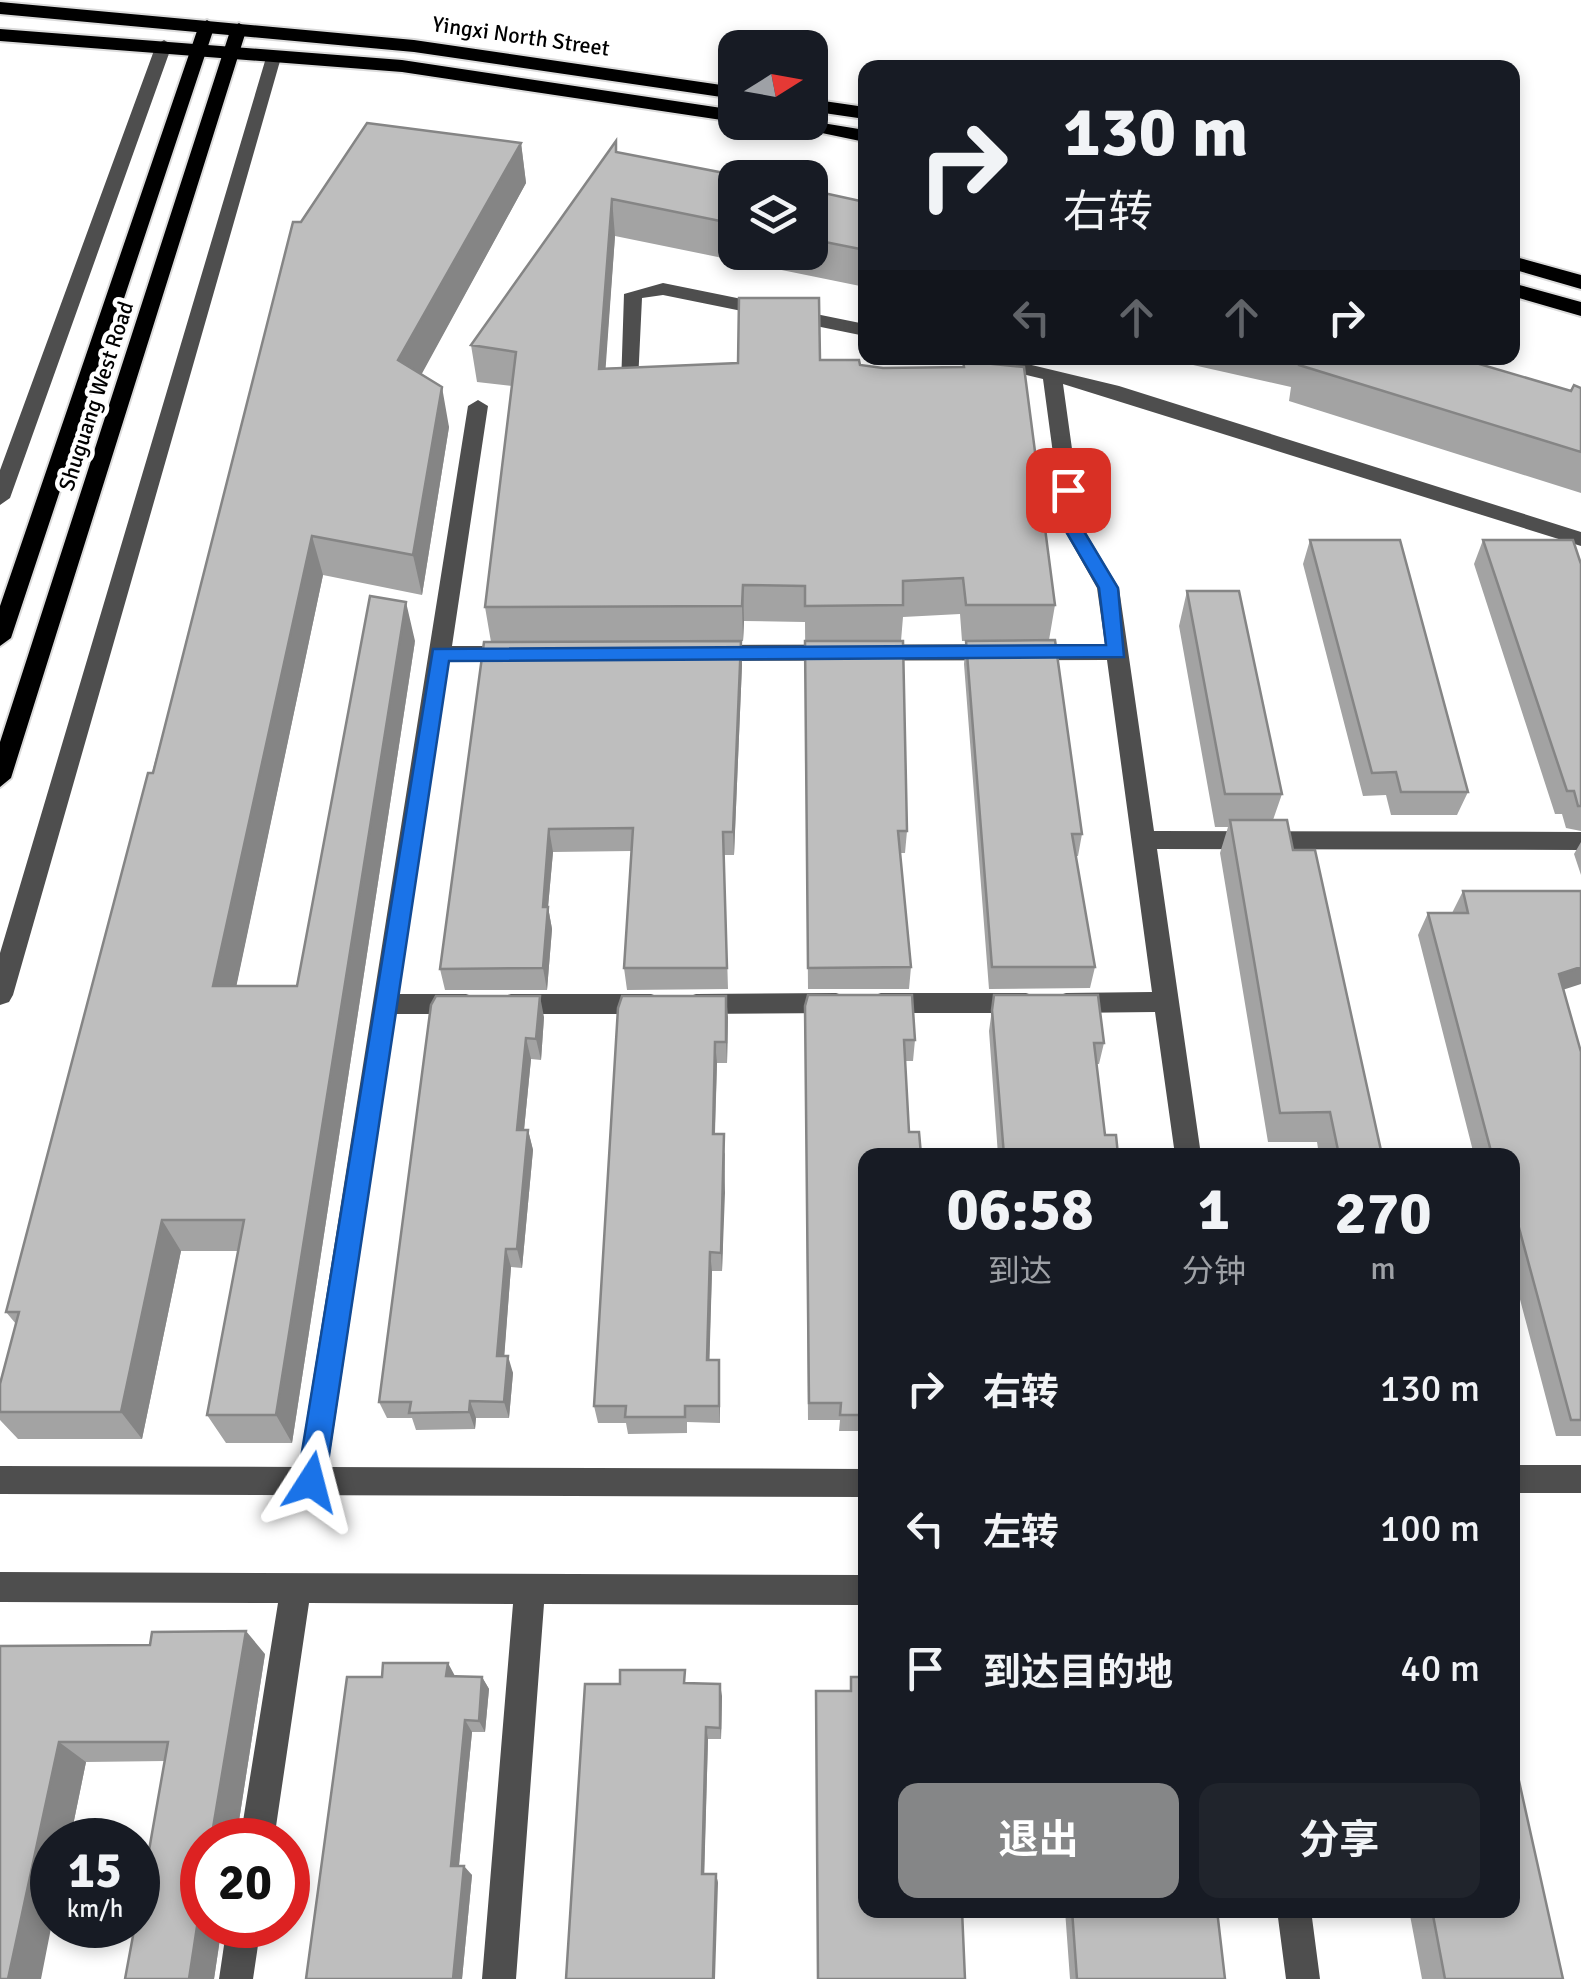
<!DOCTYPE html>
<html lang="zh">
<meta charset="utf-8">
<style>
body{margin:0;font-family:Signika,"Noto Sans SC",sans-serif;background:#20242c;color:#f1f3f6;height:100vh;display:flex;flex-direction:column;font-size:38px;white-space:nowrap}
*{box-sizing:border-box;margin:0}
p{font-size:32px;color:#9ea1a6}
.icon{flex:none;width:55px;height:55px;fill:none;stroke:currentColor;stroke-width:2;stroke-linecap:round;stroke-linejoin:round}
.map{position:relative;flex:1;overflow:hidden}
.panel{position:absolute;left:858px;top:1148px;width:662px;height:770px;display:flex;flex-direction:column;background:#171b24;border-radius:20px;box-shadow:0 5px 15px #0003}
.panel>*{flex:none}
.hud{position:absolute;left:858px;top:60px;width:662px;height:305px;border-radius:20px;box-shadow:0 5px 15px #0003;background:#171b24;color:#f1f3f6;overflow:hidden}
.needle{width:65px;rotate:79deg}
.controls{position:absolute;left:718px;top:30px;display:grid;gap:20px}
.controls a{display:grid;place-items:center;width:110px;height:110px;border-radius:20px;background:#171b24;box-shadow:0 5px 15px #0003;font-size:50px}
.speed{position:absolute;left:30px;top:1818px;display:flex;gap:20px;font-size:50px;font-weight:700;text-align:center}
.speed>*{display:grid;place-content:center;width:130px;height:130px;border-radius:50%;background:#171b24;box-shadow:0 5px 15px #0003;line-height:1}
.speed small{font-size:25px;font-weight:400}
.speed .limit{border:15px solid #d22;background:#fff;color:#111}
.pin{position:absolute;display:grid;place-items:center;width:85px;height:85px;color:#fff;margin:-42px;border-radius:20px;box-shadow:0 5px 15px #0006}
.me{position:absolute;width:110px;margin:-55px;rotate:9deg;stroke-linejoin:round;filter:drop-shadow(0 0 8px #0008)}
.turn{display:flex;align-items:center;gap:35px;height:210px;padding:0 40px;font-size:45px}
.turn .icon{width:130px;height:130px;stroke-width:2.5}
.turn b{display:block;font-size:70px;line-height:85px}
.lanes{display:flex;align-items:center;height:95px;padding:0 40px;background:#0003;justify-content:center;gap:50px;direction:ltr}
.lanes .off{opacity:.35}
.eta{display:flex;justify-content:space-evenly;align-items:center;height:170px;text-align:center}
.eta b{font-size:60px;font-weight:700;line-height:70px}
.cta{display:flex;gap:20px;margin-top:auto;padding:20px 40px}
.cta a{flex:1;height:115px;border-radius:20px;background:#858687;color:#fff;font-size:40px;font-weight:700;line-height:115px;text-align:center}
.cta a+a{background:#20242c;color:#f1f3f6}
ul{padding:0;list-style:none}
li{display:flex;align-items:center;gap:30px;height:140px;padding:0 40px}
li div{flex:1}
li b{display:block;font-size:38px}
li em{font-style:normal}
.map>svg:first-child{display:block}
.lines{fill:none;stroke-linecap:round;stroke-linejoin:round}
.major-casing{stroke:#dbdbdb;stroke-width:4}
.highway-casing{stroke:#dbdbdb;stroke-width:4}
.minor{fill:#4e4e4e;fill-rule:evenodd}
.major{fill:#000;fill-rule:evenodd}
.highway{fill:#000;fill-rule:evenodd}
.wall{fill:#a3a3a3}
.shaded-wall{fill:#858585}
.building{fill:#bebebe;stroke:#858585;stroke-width:2.5}
.route{fill:#1a73e8;stroke:#114b97;stroke-width:2.5}
.labels{text-anchor:middle;dominant-baseline:central;stroke-width:9;stroke-linejoin:round;paint-order:stroke}
.far-street-label{font-size:22px;fill:#000;stroke:#fff}
</style>
<div class="map">
<svg width="1581" height="1979" viewBox="0 0 1581 1979">
<rect width="100%" height="100%" fill="#fff"/>
<g class="lines">
<defs>
<path id="major" d="M 207,20 L 215,25 L 11,638 L 0,646 L 0,606 L 199,25 Z
M 239,23 L 247,28 L 11,778 L 0,787 L 0,742 L 231,28 Z"/>
<path id="highway" d="M 0,2 L 414,40 L 735,87 L 735,99 L 414,52 L 0,14 Z
M 0,29 L 402,60 L 735,110 L 735,122 L 402,72 L 0,41 Z
M 810,99 L 865,107 L 865,119 L 810,111 Z
M 810,121 L 865,130 L 865,142 L 769,122 Z
M 1512,256 L 1581,275 L 1581,289 L 1512,269 Z
M 1512,283 L 1581,302 L 1581,316 L 1512,296 Z"/>
</defs>
<use href="#major" class="major-casing"/>
<use href="#highway" class="highway-casing"/>
<path class="minor" d="M 164,40 L 172,45 L 10,498 L 0,505 L 0,470 L 156,45 Z
M 268,51 L 282,54 L 13,995 L 9,1002 L 0,1005 L 0,953 Z
M 663,283 L 865,324 L 865,336 L 663,295 L 642,298 L 638,382 L 628,388 L 621,386 L 624,294 Z
M 971,358 L 1002,358 L 1119,386 L 1581,532 L 1581,546 L 1063,384 L 1083,528 L 1119,588 L 1154,831 L 1581,832 L 1581,850 L 1157,849 L 1201,1155 L 1175,1155 L 1155,1012 L 1066,1013 L 1057,1010 L 1053,1003 L 1057,996 L 1066,993 L 1152,992 L 1107,660 L 707,661 L 696,653 L 707,645 L 1105,644 L 1097,588 L 1063,528 L 1043,379 L 973,362 Z
M 478,400 L 488,406 L 452,646 L 517,646 L 528,654 L 517,662 L 449,662 L 399,994 L 466,994 L 475,997 L 479,1004 L 475,1011 L 466,1014 L 396,1014 L 328,1467 L 865,1469 L 865,1497 L 0,1494 L 0,1466 L 299,1467 L 468,406 Z
M 836,993 L 845,996 L 849,1003 L 845,1010 L 836,1013 L 696,1014 L 687,1011 L 683,1004 L 687,997 L 696,994 Z
M 881,993 L 1026,993 L 1035,996 L 1039,1003 L 1035,1010 L 1026,1013 L 881,1013 L 872,1010 L 868,1003 L 872,996 Z
M 511,994 L 651,994 L 660,997 L 664,1004 L 660,1011 L 651,1014 L 511,1014 L 502,1011 L 498,1004 L 502,997 Z
M 1512,1465 L 1581,1465 L 1581,1493 L 1512,1493 Z
M 0,1572 L 865,1575 L 865,1605 L 544,1604 L 516,1979 L 482,1979 L 513,1604 L 309,1603 L 274,1840 L 240,1840 L 278,1603 L 0,1602 Z
M 1277,1910 L 1311,1910 L 1320,1979 L 1286,1979 Z
M 227,1925 L 261,1925 L 253,1979 L 219,1979 Z"/>
<use href="#major" class="major"/>
<use href="#highway" class="highway"/>
</g>
<path class="wall" d="M 616,141 L 617,152 L 740,176 L 782,178 L 735,178 L 735,252 L 810,252 L 810,190 L 865,202 L 865,287 L 615,236 L 605,368 L 820,360 L 860,365 L 1055,605 L 1049,640 L 1082,834 L 1078,856 L 1076,856 L 1095,967 L 1090,988 L 989,989 L 964,664 L 966,641 L 962,641 L 960,614 L 903,617 L 901,641 L 907,831 L 905,853 L 900,853 L 911,967 L 909,989 L 808,989 L 805,622 L 744,621 L 743,641 L 741,641 L 742,665 L 734,855 L 724,855 L 728,989 L 627,990 L 624,968 L 631,851 L 553,852 L 548,907 L 552,929 L 547,990 L 445,990 L 440,969 L 491,642 L 485,607 L 512,386 L 477,382 L 471,345 Z
M 521,143 L 526,183 L 421,374 L 449,427 L 422,595 L 323,575 L 236,986 L 297,986 L 415,641 L 292,1443 L 226,1443 L 207,1415 L 238,1251 L 181,1251 L 142,1439 L 18,1439 L 0,1420 L 0,1384 L 16,1324 L 6,1312 L 301,222 Z
M 1162,358 L 1459,358 L 1571,391 L 1581,388 L 1581,493 L 1289,401 L 1291,387 Z
M 1310,540 L 1468,792 L 1457,815 L 1391,815 L 1386,795 L 1363,796 L 1303,564 Z
M 1483,540 L 1581,564 L 1581,831 L 1566,828 L 1562,814 L 1555,814 L 1474,564 Z
M 1187,591 L 1282,794 L 1273,820 L 1293,850 L 1382,1155 L 1319,1155 L 1317,1142 L 1268,1142 L 1220,853 L 1228,827 L 1215,827 L 1179,626 Z
M 1581,842 L 1581,875 L 1574,854 Z
M 1463,891 L 1564,990 L 1581,1052 L 1581,1436 L 1556,1436 L 1512,1269 L 1512,1155 L 1474,1155 L 1418,935 L 1428,913 L 1452,913 Z
M 994,995 L 1104,1043 L 1099,1064 L 1097,1064 L 1105,1135 L 1118,1155 L 998,1155 L 989,1031 Z
M 622,996 L 728,1017 L 727,1063 L 717,1063 L 715,1134 L 725,1154 L 722,1271 L 712,1271 L 709,1360 L 720,1377 L 720,1423 L 687,1422 L 687,1433 L 628,1434 L 626,1423 L 598,1423 L 594,1406 Z
M 431,1005 L 544,1017 L 541,1060 L 531,1059 L 524,1130 L 528,1130 L 533,1150 L 522,1268 L 511,1267 L 504,1356 L 513,1373 L 509,1418 L 476,1418 L 475,1429 L 416,1430 L 412,1418 L 387,1418 L 379,1402 Z
M 805,1006 L 915,1040 L 913,1061 L 905,1061 L 865,1155 L 865,1431 L 839,1431 L 840,1420 L 808,1420 Z
M 0,1646 L 265,1654 L 236,1840 L 202,1840 L 222,1925 L 214,1979 L 125,1979 L 165,1761 L 86,1762 L 70,1840 Z
M 347,1677 L 482,1677 L 489,1689 L 485,1732 L 472,1732 L 459,1866 L 472,1875 L 462,1979 Z
M 687,1683 L 722,1696 L 721,1739 L 708,1739 L 704,1874 L 716,1874 L 718,1883 L 566,1979 Z
M 1065,1910 L 1217,1910 L 1225,1979 L 1070,1979 Z
M 1409,1910 L 1512,1910 L 1563,1979 L 1422,1979 Z"/>
<path class="shaded-wall" d="M 521,143 L 526,183 L 407,401 L 398,360 Z
M 612,199 L 615,236 L 603,405 L 599,369 Z
M 442,387 L 449,427 L 422,595 L 413,555 Z
M 312,536 L 323,575 L 229,1021 L 213,986 Z
M 743,585 L 744,621 L 743,641 L 742,606 Z
M 406,602 L 415,641 L 292,1443 L 276,1415 Z
M 741,641 L 742,665 L 734,855 L 733,832 Z
M 549,829 L 553,852 L 548,907 L 552,929 L 547,990 L 543,968 L 543,907 Z
M 1581,967 L 1581,984 L 1547,995 L 1559,974 Z
M 540,996 L 544,1017 L 541,1060 L 536,1039 Z
M 726,996 L 728,1017 L 727,1063 L 726,1042 Z
M 526,1038 L 531,1059 L 522,1150 L 517,1130 Z
M 715,1042 L 717,1063 L 714,1154 L 713,1134 Z
M 528,1130 L 533,1150 L 522,1268 L 517,1249 Z
M 724,1134 L 725,1193 L 722,1271 L 721,1253 Z
M 162,1220 L 181,1251 L 142,1439 L 121,1412 Z
M 506,1249 L 511,1267 L 503,1373 L 497,1356 Z
M 710,1252 L 712,1271 L 709,1377 L 707,1360 Z
M 508,1356 L 513,1373 L 509,1418 L 504,1402 Z
M 719,1360 L 720,1377 L 720,1423 L 719,1406 Z
M 470,1401 L 476,1418 L 475,1429 L 469,1412 Z
M 246,1631 L 265,1654 L 236,1840 L 211,1840 Z
M 448,1663 L 455,1676 L 453,1689 L 446,1676 Z
M 482,1677 L 489,1689 L 485,1732 L 479,1721 Z
M 720,1684 L 722,1696 L 721,1739 L 720,1728 Z
M 465,1720 L 472,1732 L 458,1875 L 451,1866 Z
M 706,1727 L 708,1739 L 704,1883 L 702,1874 Z
M 59,1742 L 86,1762 L 70,1840 L 52,1840 L 52,1923 L 41,1979 L 8,1979 Z
M 464,1866 L 472,1875 L 462,1979 L 453,1979 Z
M 716,1874 L 718,1883 L 715,1979 L 713,1979 Z
M 202,1894 L 202,1925 L 222,1925 L 214,1979 L 189,1979 Z"/>
<path class="building" d="M 367,123 L 521,143 L 398,360 L 442,387 L 413,555 L 312,536 L 213,986 L 297,986 L 370,596 L 406,602 L 276,1415 L 207,1415 L 244,1220 L 162,1220 L 121,1412 L 0,1412 L 0,1384 L 19,1312 L 6,1312 L 148,773 L 153,773 L 293,222 L 301,222 Z
M 616,141 L 616,152 L 740,176 L 744,170 L 782,178 L 735,178 L 735,224 L 612,199 L 599,369 L 738,363 L 739,298 L 819,298 L 820,360 L 859,360 L 860,365 L 883,368 L 964,367 L 963,361 L 1024,367 L 1055,605 L 966,605 L 963,578 L 903,581 L 903,605 L 805,606 L 805,586 L 743,585 L 742,606 L 485,607 L 516,352 L 471,345 Z
M 810,190 L 865,202 L 865,250 L 810,239 Z
M 1299,358 L 1459,358 L 1571,391 L 1574,385 L 1581,388 L 1581,452 L 1299,365 Z
M 1310,540 L 1400,540 L 1468,792 L 1401,792 L 1396,772 L 1372,773 Z
M 1483,540 L 1573,540 L 1581,564 L 1581,806 L 1578,806 L 1574,791 L 1567,791 Z
M 1187,591 L 1239,591 L 1282,794 L 1225,794 Z
M 1055,640 L 1082,834 L 1072,834 L 1095,967 L 992,967 L 966,641 Z
M 741,641 L 733,832 L 723,832 L 727,968 L 624,968 L 633,828 L 549,829 L 543,907 L 548,907 L 543,968 L 440,969 L 484,642 Z
M 805,641 L 903,641 L 907,831 L 898,831 L 911,967 L 808,968 Z
M 1230,820 L 1287,820 L 1293,850 L 1315,850 L 1382,1155 L 1339,1155 L 1330,1112 L 1280,1113 Z
M 1463,891 L 1581,891 L 1581,967 L 1559,974 L 1581,1052 L 1581,1420 L 1571,1420 L 1512,1202 L 1512,1155 L 1492,1155 L 1428,913 L 1468,913 Z
M 808,995 L 912,995 L 915,1040 L 904,1040 L 909,1132 L 919,1132 L 921,1155 L 865,1155 L 865,1415 L 840,1415 L 841,1403 L 809,1403 L 805,1006 Z
M 994,995 L 1098,995 L 1104,1043 L 1094,1043 L 1105,1135 L 1116,1135 L 1118,1155 L 1004,1155 L 992,1010 Z
M 436,996 L 540,996 L 536,1039 L 526,1038 L 517,1130 L 528,1130 L 517,1249 L 506,1249 L 497,1356 L 508,1356 L 504,1402 L 470,1401 L 469,1412 L 409,1413 L 411,1402 L 379,1402 L 431,1005 Z
M 622,996 L 726,996 L 726,1042 L 715,1042 L 713,1134 L 724,1134 L 723,1173 L 721,1253 L 710,1252 L 707,1360 L 719,1360 L 719,1406 L 685,1406 L 685,1417 L 625,1417 L 626,1406 L 594,1406 L 618,1008 Z
M 246,1631 L 211,1840 L 202,1840 L 202,1894 L 189,1979 L 125,1979 L 135,1925 L 138,1925 L 138,1913 L 168,1742 L 59,1742 L 8,1979 L 0,1979 L 0,1646 L 150,1645 L 152,1632 Z
M 383,1663 L 448,1663 L 446,1676 L 482,1677 L 479,1721 L 465,1720 L 451,1866 L 464,1866 L 453,1979 L 306,1979 L 347,1677 L 382,1677 Z
M 620,1670 L 685,1670 L 684,1683 L 720,1684 L 720,1728 L 706,1727 L 702,1874 L 716,1874 L 713,1979 L 566,1979 L 585,1684 L 620,1684 Z
M 851,1677 L 865,1677 L 865,1910 L 962,1910 L 965,1979 L 818,1979 L 816,1691 L 851,1691 Z
M 1512,1772 L 1517,1772 L 1563,1979 L 1445,1979 L 1432,1910 L 1512,1910 Z
M 1072,1910 L 1217,1910 L 1225,1979 L 1077,1979 Z"/>
<path class="route" d="M 1068,484 L 1077,490 L 1082,528 L 1118,588 L 1124,657 L 449,661 L 325,1482 L 321,1491 L 311,1495 L 301,1491 L 297,1482 L 433,649 L 1106,645 L 1099,588 L 1064,528 L 1059,490 Z"/>
<g class="labels">
<g class="far-street-label">
<text transform="translate(521 36) rotate(8)">Yingxi North Street</text>
<text transform="translate(96 396) rotate(-72)">Shuguang West Road</text>
</g>
</g>
</svg>
<div class="controls">
<a><svg class="needle" viewBox="-14 -14 28 28"><path d="M0-13l5 13h-10z" fill="#e53935"/><path d="M0 13l5-13h-10z" fill="#9ea1a6"/></svg></a>
<a><svg class="icon" aria-label="layers" viewBox="0 0 24 24"><path d="M12 4l9 5-9 5-9-5zM3 14l9 5 9-5"/></svg></a>
</div>
<div class="speed"><div>15<small>km/h</small></div><div class="limit">20</div></div>
<div class="pin" style="left:1068px;top:490px;background:#d93025"><svg class="icon" aria-label="arrive" viewBox="0 0 24 24"><path d="M6 21V4h12l-3 4 3 4H6"/></svg></div>
<svg class="me" style="left:311px;top:1482px" viewBox="-20 -20 40 40"><path d="M0-17L14 15 0 8-14 15z" fill="#1a73e8" stroke="#fff" stroke-width="4"/></svg>
<div class="hud">
<div class="turn"><svg class="icon" aria-label="right" viewBox="0 0 24 24"><path d="M7 20v-9h11M14 6l5 5-5 5"/></svg><div><b>130 m</b>右转</div></div>
<div class="lanes"><svg class="icon off" aria-label="left" viewBox="0 0 24 24"><path d="M17 20v-9H6M10 6l-5 5 5 5"/></svg><svg class="icon off" aria-label="ahead" viewBox="0 0 24 24"><path d="M12 20V5M6 11l6-6 6 6"/></svg><svg class="icon off" aria-label="ahead" viewBox="0 0 24 24"><path d="M12 20V5M6 11l6-6 6 6"/></svg><svg class="icon" aria-label="right" viewBox="0 0 24 24"><path d="M7 20v-9h11M14 6l5 5-5 5"/></svg></div>
</div>
<section class="panel">
<div class="eta">
<div><b>06:58</b><p>到达</p></div>
<div><b>1</b><p>分钟</p></div>
<div><b>270</b><p>m</p></div>
</div>
<ul>
<li><svg class="icon" aria-label="right" viewBox="0 0 24 24"><path d="M7 20v-9h11M14 6l5 5-5 5"/></svg><div><b>右转</b></div><em>130 m</em></li>
<li><svg class="icon" aria-label="left" viewBox="0 0 24 24"><path d="M17 20v-9H6M10 6l-5 5 5 5"/></svg><div><b>左转</b></div><em>100 m</em></li>
<li><svg class="icon" aria-label="arrive" viewBox="0 0 24 24"><path d="M6 21V4h12l-3 4 3 4H6"/></svg><div><b>到达目的地</b></div><em>40 m</em></li>
</ul>
<div class="cta"><a>退出</a><a>分享</a></div>
</section>
</div>
